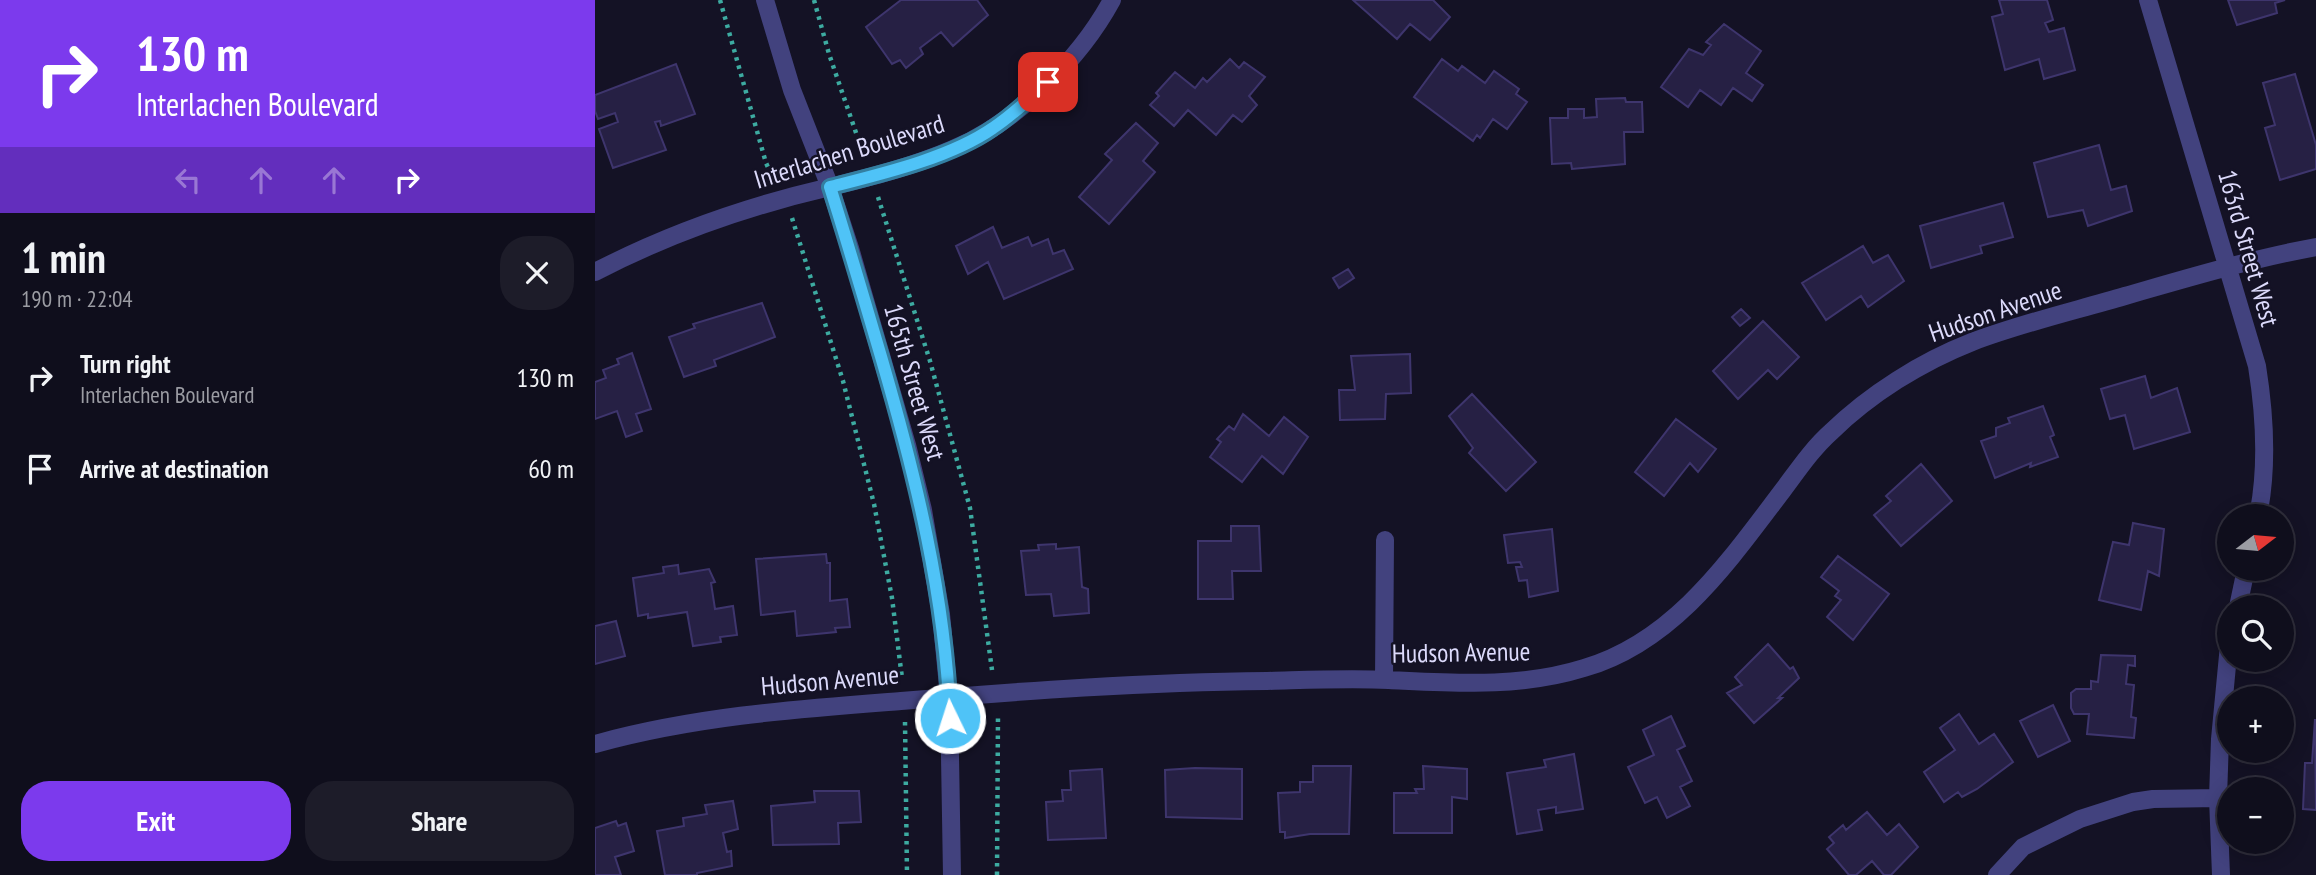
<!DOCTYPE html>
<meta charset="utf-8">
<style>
body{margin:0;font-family:"PT Sans Narrow",sans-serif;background:#1d1c29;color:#f1f3f6;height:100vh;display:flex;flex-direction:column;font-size:26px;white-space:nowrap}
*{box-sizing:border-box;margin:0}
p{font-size:23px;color:#9b9ca3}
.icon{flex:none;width:38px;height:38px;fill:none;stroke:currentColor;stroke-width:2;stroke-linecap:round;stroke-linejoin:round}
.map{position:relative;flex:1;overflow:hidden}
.side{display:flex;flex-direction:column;background:#0f0e1c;width:595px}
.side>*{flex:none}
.guide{background:#7c3aed;color:#fff;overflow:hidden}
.needle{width:46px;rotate:74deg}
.controls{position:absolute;left:1622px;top:504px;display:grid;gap:14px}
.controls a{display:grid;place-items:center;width:77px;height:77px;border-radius:50%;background:#0f0e1c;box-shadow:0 4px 18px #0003,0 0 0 2px #2f2e3b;font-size:35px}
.pin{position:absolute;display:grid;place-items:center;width:60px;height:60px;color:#fff;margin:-30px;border-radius:14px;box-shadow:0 4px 10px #0006}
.me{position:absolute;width:77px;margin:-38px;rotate:356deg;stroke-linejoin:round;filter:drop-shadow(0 0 5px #0008)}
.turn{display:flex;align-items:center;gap:24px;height:147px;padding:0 21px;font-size:32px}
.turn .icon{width:91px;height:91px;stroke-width:2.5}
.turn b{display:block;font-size:49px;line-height:60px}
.lanes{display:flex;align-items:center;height:66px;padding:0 21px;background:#0003;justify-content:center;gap:35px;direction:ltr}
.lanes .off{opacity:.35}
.round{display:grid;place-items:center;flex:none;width:74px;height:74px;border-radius:28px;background:#1d1c29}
.headline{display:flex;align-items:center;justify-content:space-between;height:119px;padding:0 21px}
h1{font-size:42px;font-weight:800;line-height:52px}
.cta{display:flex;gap:14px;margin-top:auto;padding:14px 21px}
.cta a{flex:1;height:80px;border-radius:28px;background:#7c3aed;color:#fff;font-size:28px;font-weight:800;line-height:80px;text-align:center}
.cta a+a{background:#1d1c29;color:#f1f3f6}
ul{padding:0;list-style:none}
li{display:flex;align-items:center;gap:21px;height:91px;padding:0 21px}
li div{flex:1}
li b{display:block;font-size:26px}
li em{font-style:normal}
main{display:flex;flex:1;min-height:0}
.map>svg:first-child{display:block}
.building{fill:#262044;stroke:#3e356d;stroke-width:2}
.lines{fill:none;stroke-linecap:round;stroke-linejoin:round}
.path{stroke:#3daba1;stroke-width:4.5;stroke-dasharray:3.5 5;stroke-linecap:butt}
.minor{stroke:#42427e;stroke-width:18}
.tertiary{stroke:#42427e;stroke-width:18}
.route-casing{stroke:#337fa1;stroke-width:18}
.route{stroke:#4fc3f7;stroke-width:12}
.labels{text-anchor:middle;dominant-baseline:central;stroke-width:5;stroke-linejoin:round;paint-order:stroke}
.street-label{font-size:26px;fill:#dcdafb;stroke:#141225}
</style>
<main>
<section class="side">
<div class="guide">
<div class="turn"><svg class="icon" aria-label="right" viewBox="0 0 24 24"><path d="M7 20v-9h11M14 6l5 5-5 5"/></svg><div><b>130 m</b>Interlachen Boulevard</div></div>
<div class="lanes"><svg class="icon off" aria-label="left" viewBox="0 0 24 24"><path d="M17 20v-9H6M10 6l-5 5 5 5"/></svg><svg class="icon off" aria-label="ahead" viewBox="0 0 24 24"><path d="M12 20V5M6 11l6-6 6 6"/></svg><svg class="icon off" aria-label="ahead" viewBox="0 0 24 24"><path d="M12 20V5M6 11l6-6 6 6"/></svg><svg class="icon" aria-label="right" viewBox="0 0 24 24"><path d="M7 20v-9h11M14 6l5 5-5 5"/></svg></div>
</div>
<div class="headline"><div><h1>1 min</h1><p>190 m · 22:04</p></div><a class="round"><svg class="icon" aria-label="close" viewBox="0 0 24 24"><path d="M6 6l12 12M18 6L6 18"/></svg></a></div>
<ul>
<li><svg class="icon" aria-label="right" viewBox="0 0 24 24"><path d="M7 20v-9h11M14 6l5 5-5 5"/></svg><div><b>Turn right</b><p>Interlachen Boulevard</p></div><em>130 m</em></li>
<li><svg class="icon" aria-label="arrive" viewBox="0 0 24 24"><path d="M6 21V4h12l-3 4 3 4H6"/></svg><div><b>Arrive at destination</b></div><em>60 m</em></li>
</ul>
<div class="cta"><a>Exit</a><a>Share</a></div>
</section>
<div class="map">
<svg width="1721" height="875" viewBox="0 0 1721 875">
<rect width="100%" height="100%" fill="#141225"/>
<path class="building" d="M 306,0 L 382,0 L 393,15 L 358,46 L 346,32 L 325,48 L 328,54 L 311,68 L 305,60 L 297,64 L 271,27 Z
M 758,0 L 838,0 L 855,17 L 835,40 L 815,24 L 802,39 Z
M 1404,0 L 1452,0 L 1458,20 L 1450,23 L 1454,32 L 1469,28 L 1480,70 L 1449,79 L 1444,59 L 1410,70 L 1397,17 L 1408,14 Z
M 1633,0 L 1690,0 L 1680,3 L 1682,13 L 1642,25 Z
M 1129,24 L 1166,51 L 1151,73 L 1168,85 L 1157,101 L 1138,88 L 1126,105 L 1105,90 L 1093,107 L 1066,87 L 1094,49 L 1108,55 L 1116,45 L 1111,42 Z
M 635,59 L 644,68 L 649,62 L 670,77 L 654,96 L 662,105 L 647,122 L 638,115 L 621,135 L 593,110 L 579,126 L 555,105 L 564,96 L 561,93 L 580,72 L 600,88 L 608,78 L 612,82 Z
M 847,59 L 863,71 L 867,66 L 890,83 L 899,71 L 924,89 L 921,94 L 932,102 L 912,129 L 898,119 L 885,138 L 882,135 L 878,141 L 819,97 Z
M 81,64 L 100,114 L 66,126 L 65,121 L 60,122 L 71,150 L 18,168 L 4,129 L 23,122 L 20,113 L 3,119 L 0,111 L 0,95 Z
M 1700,74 L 1721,145 L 1721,169 L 1685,180 L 1670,128 L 1680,125 L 1668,83 Z
M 1030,98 L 1031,102 L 1047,102 L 1048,132 L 1029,132 L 1030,164 L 977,169 L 976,163 L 957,164 L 955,118 L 973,118 L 973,109 L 989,109 L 989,118 L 1002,117 L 1001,99 Z
M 541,123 L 563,143 L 548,161 L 560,172 L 514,224 L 484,197 L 517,160 L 510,154 Z
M 1504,145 L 1516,190 L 1531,186 L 1537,211 L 1493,226 L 1488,210 L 1453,217 L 1439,163 Z
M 1408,203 L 1418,237 L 1385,246 L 1387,253 L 1336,268 L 1325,226 Z
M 398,227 L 407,248 L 433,237 L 437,246 L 453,239 L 458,254 L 469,250 L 478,269 L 409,299 L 393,262 L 373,274 L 361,246 Z
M 1268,246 L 1278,263 L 1293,255 L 1309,281 L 1273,307 L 1266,296 L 1231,320 L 1207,283 Z
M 753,269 L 759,278 L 744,288 L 738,278 Z
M 167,303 L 180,337 L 119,360 L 121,366 L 89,377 L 74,337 L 100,328 L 98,324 Z
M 1146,309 L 1155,318 L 1145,326 L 1137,317 Z
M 1168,321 L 1204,357 L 1182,379 L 1173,370 L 1143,399 L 1118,371 Z
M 37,353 L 56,409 L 41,414 L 47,431 L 31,437 L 22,411 L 0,419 L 0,382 L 11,378 L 8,370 L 24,364 L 22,359 Z
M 815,354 L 816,393 L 791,394 L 790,419 L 745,420 L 744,390 L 760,390 L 756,356 Z
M 1550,376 L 1556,398 L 1582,388 L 1595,432 L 1539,449 L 1530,415 L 1515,419 L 1506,389 Z
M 877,394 L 941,462 L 911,491 L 874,453 L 878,448 L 854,416 Z
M 1448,406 L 1459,435 L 1455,437 L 1463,457 L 1435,467 L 1436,463 L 1400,478 L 1386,441 L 1401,436 L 1401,428 L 1415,423 L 1413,418 Z
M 648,414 L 674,436 L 689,417 L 713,437 L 688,474 L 667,456 L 647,482 L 615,457 L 626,442 L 622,439 L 634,426 L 639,430 Z
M 1081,419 L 1121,449 L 1103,472 L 1095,463 L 1069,496 L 1040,472 Z
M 1326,464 L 1357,501 L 1306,546 L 1279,515 L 1296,501 L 1291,496 Z
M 1538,523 L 1569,529 L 1564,576 L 1553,571 L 1546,610 L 1504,600 L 1518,542 L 1534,545 Z
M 636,526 L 664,526 L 666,571 L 637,571 L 638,599 L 603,599 L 603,541 L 636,541 Z
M 957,529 L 963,591 L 934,597 L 932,580 L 924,581 L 921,567 L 927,567 L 925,562 L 913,563 L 909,535 Z
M 461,544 L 461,549 L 484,547 L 487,587 L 493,589 L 494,613 L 459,616 L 456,594 L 431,595 L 426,551 L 444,550 L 443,545 Z
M 231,554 L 232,563 L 235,563 L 235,601 L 252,599 L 255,627 L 240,628 L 241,632 L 202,636 L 200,611 L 166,615 L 161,559 Z
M 1243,556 L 1294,594 L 1258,640 L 1232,617 L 1246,600 L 1240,596 L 1244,591 L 1226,577 Z
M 83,565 L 84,574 L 114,569 L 120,582 L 116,583 L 120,609 L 138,606 L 142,635 L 125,637 L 126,642 L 98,646 L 92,612 L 53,618 L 53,614 L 43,616 L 38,578 L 69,573 L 68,567 Z
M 21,621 L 30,656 L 0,664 L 0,626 Z
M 1173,644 L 1195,669 L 1198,667 L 1204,678 L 1183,698 L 1187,698 L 1159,723 L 1132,693 L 1147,685 L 1140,677 Z
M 1506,655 L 1540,656 L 1540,666 L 1533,665 L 1531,684 L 1539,685 L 1536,717 L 1541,718 L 1539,738 L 1492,734 L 1494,714 L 1479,714 L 1476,708 L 1476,693 L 1481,689 L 1496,689 L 1496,681 L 1503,682 Z
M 1458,705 L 1475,741 L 1443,757 L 1425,721 Z
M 1364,714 L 1384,744 L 1399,734 L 1418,762 L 1382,789 L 1367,797 L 1363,792 L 1349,802 L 1329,772 L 1360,750 L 1345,728 Z
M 1076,716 L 1090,746 L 1082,750 L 1097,781 L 1085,787 L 1095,806 L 1072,818 L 1062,797 L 1050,803 L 1033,767 L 1059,755 L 1048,730 Z
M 1720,719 L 1721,810 L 1708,809 L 1710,763 L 1717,763 Z
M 979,754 L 988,809 L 961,813 L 961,807 L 943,810 L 947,830 L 922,834 L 912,773 L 951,767 L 949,760 Z
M 718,766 L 756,766 L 754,834 L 715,834 L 690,838 L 690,832 L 685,832 L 683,793 L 705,792 L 705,782 L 718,782 Z
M 828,766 L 872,769 L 872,799 L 857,797 L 857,833 L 799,833 L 799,793 L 822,793 L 820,789 L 829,789 Z
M 600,768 L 647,769 L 647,819 L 571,817 L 570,770 Z
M 507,769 L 511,838 L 453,840 L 451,802 L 468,801 L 467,790 L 476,790 L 475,771 Z
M 219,791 L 264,791 L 266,822 L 243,823 L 244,844 L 178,845 L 176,806 L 220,802 Z
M 138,801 L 143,829 L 128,833 L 132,852 L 136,851 L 137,866 L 102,873 L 102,875 L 70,875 L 62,831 L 89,826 L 88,818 L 112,814 L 110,805 Z
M 1272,812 L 1292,835 L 1304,824 L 1323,847 L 1296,875 L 1289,875 L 1277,861 L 1261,875 L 1254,875 L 1232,849 L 1239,843 L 1234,837 L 1248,825 L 1251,830 Z
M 21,821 L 23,826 L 31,823 L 39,851 L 20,857 L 26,875 L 0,875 L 0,828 Z"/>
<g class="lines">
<path class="path" d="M 125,0 L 171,163 L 178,178
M 219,0 L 234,54 L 269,156
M 283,197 L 335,361 L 375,508 L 397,670
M 197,218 L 248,381 L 279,504 L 297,598 L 307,678
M 310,722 L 312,875
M 402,875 L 403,714"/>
<path class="minor" d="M 1553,0 L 1662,366 C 1670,416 1673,467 1663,516
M 0,272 C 75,233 153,206 235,187
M 1643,607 L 1651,569
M 789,680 L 790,540
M 0,744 C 101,716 203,709 306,701 C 427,691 550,682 672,681 C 712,680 753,678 794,680 C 860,683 925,688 989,668 C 1079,642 1134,561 1188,490 C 1203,470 1217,449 1236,432 C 1275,394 1326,362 1377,342 C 1427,323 1479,311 1530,296 C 1593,278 1656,259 1721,247
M 1402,875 L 1428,847 L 1485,819 L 1538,802 L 1558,799 L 1623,798
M 1626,875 L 1623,798 L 1625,739 L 1634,645"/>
<path class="tertiary" d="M 170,0 L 197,90 L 235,187 L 255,248 L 312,445 L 328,510 L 346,614 L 354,697 L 357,875
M 235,187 C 276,177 319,166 358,149 C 421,123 485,59 517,0"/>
</g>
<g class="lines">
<defs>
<path id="route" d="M 355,718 C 350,595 321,477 287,360 C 270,302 253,244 235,187 C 286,174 355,158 398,128 C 418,115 435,98 453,82"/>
</defs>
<use href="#route" class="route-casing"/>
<use href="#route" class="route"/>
</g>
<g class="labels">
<g class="street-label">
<text transform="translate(254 151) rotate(-17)">Interlachen Boulevard</text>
<text transform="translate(1654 248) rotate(74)">163rd Street West</text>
<text transform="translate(1400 311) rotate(-19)">Hudson Avenue</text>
<text transform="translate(320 382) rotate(74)">165th Street West</text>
<text transform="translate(866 652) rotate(-1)">Hudson Avenue</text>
<text transform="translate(235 680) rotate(-5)">Hudson Avenue</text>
</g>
</g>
</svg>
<div class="controls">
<a><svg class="needle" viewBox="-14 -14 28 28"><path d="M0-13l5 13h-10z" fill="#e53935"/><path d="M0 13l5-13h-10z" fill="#9b9ca3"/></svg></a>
<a><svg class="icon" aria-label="search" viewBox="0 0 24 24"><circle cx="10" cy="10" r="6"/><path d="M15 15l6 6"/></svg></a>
<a>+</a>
<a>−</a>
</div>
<div class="pin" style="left:453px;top:82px;background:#d93025"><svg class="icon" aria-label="arrive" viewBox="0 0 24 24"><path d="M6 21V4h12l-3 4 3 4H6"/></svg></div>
<svg class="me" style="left:355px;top:718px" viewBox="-20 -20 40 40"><circle r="17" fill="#4fc3f7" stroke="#fff" stroke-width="3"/><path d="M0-11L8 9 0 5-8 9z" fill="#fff"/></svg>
</div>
</main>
